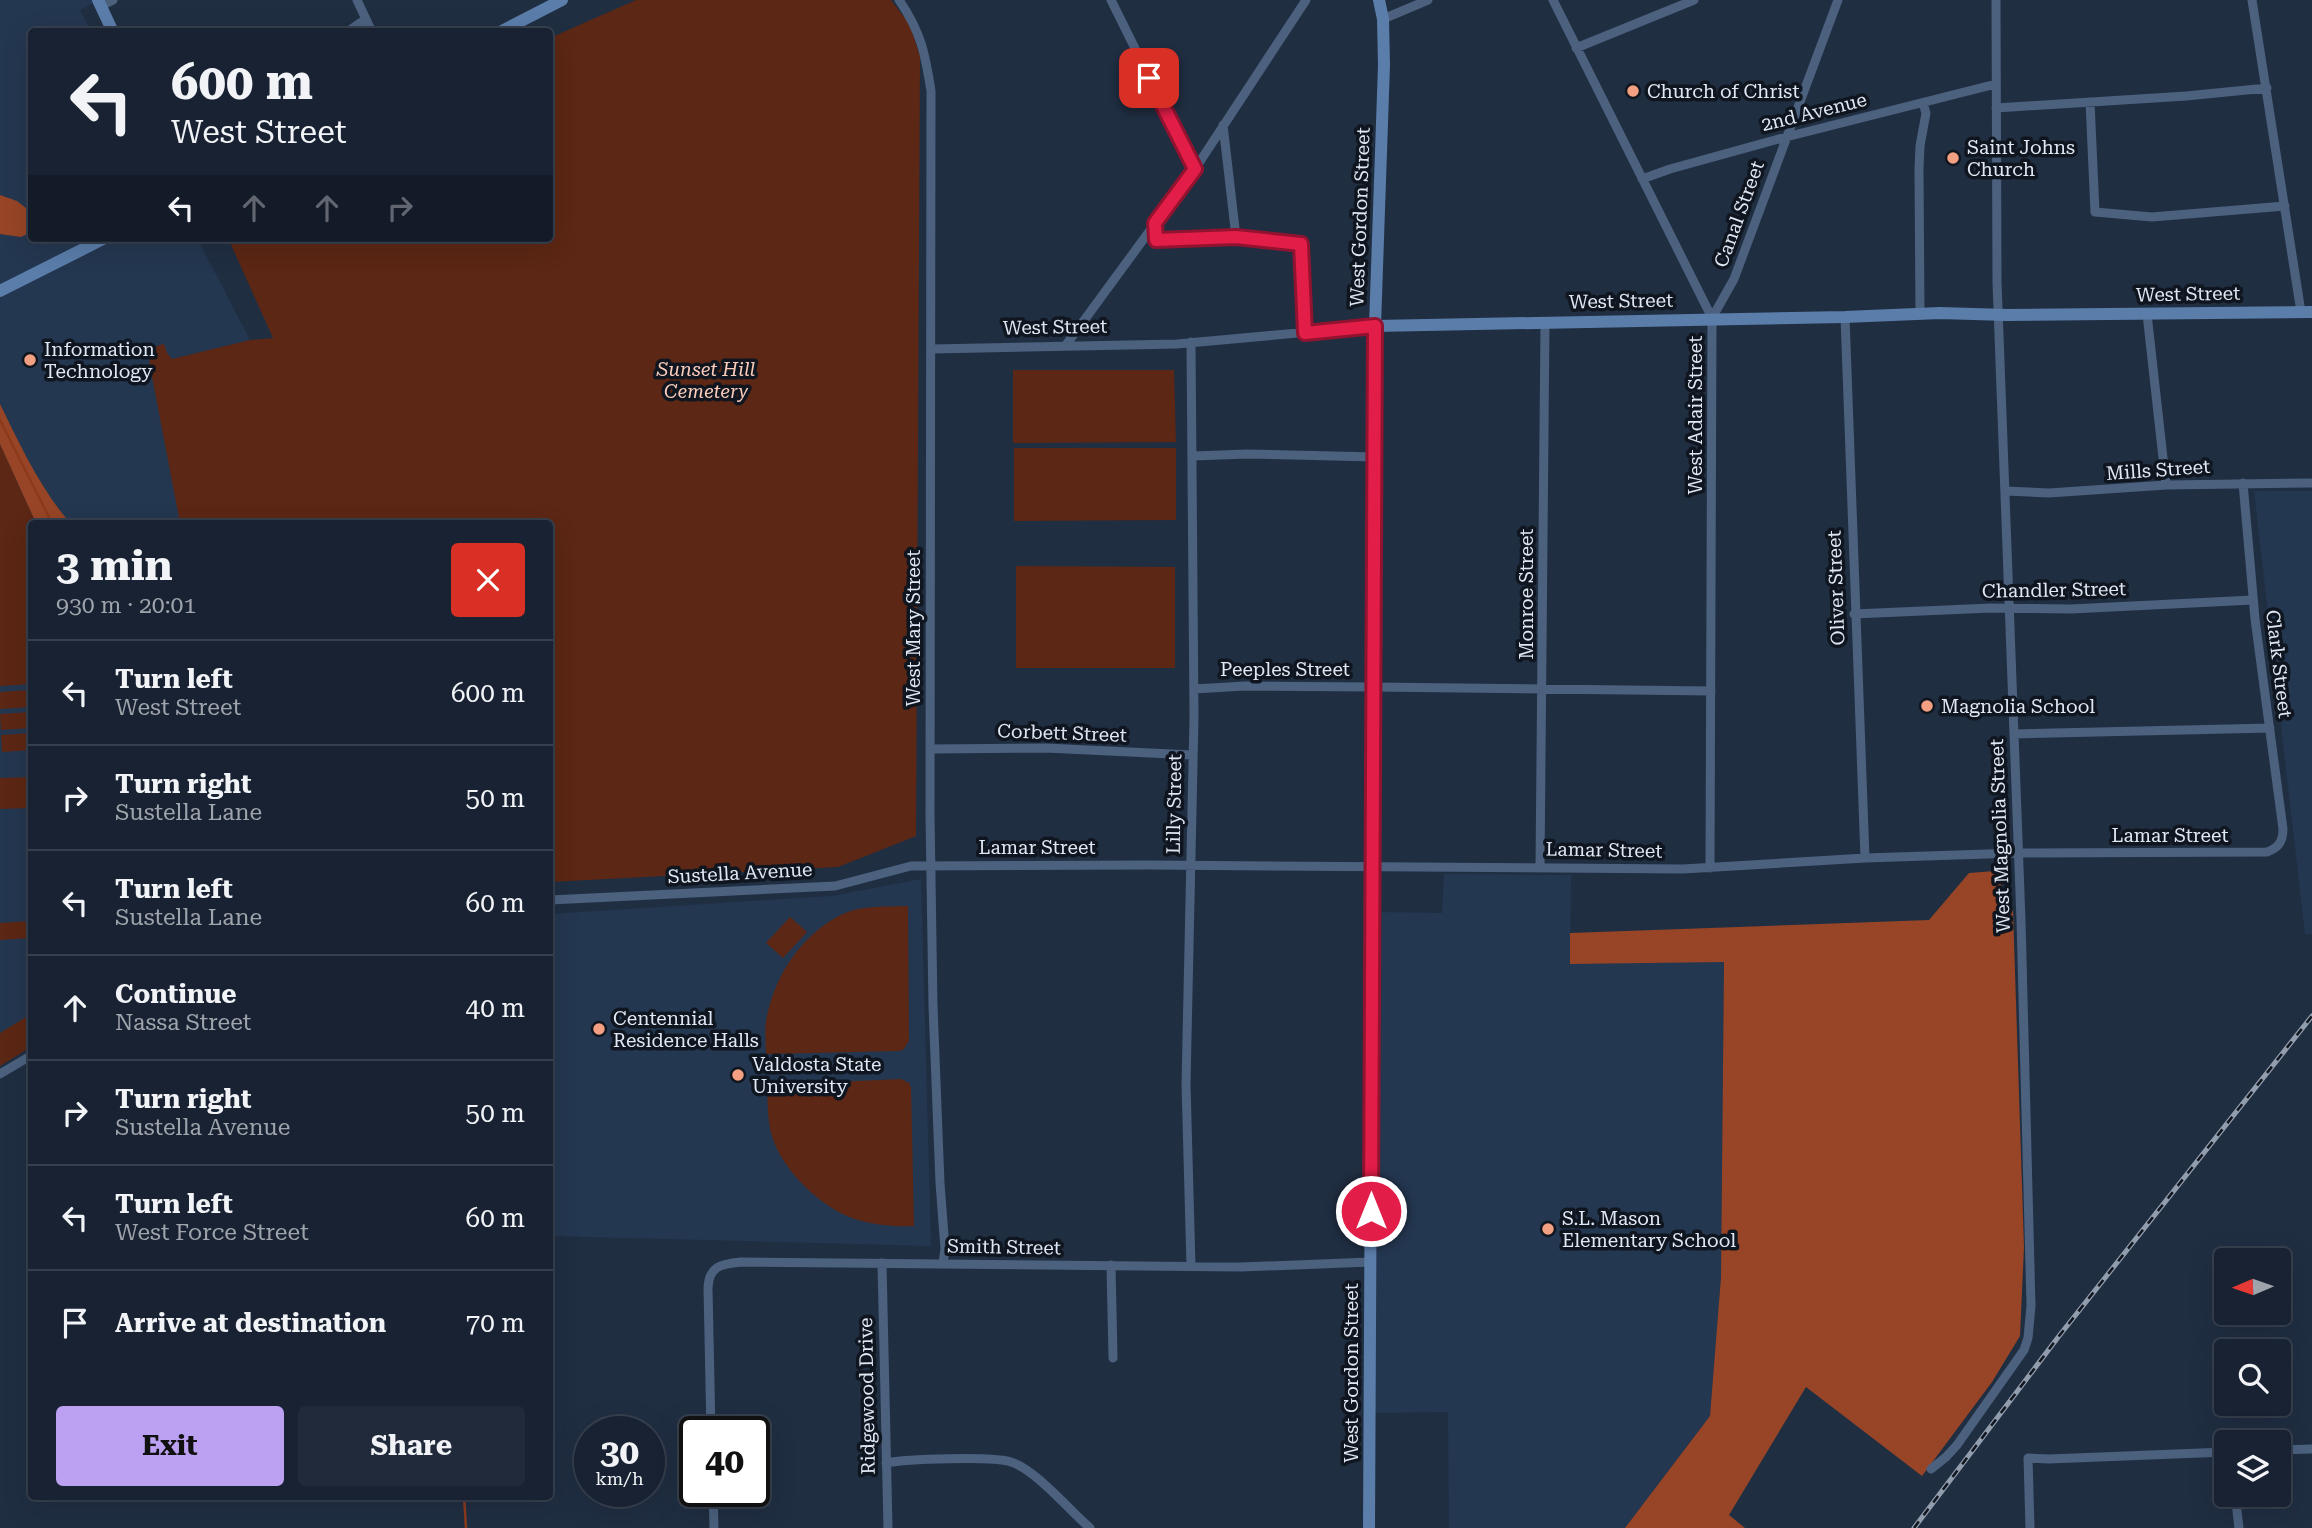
<!DOCTYPE html>
<meta charset="utf-8">
<style>
body{margin:0;font-family:"Roboto Serif",serif;background:#212a3a;color:#f1f3f6;height:100vh;display:flex;flex-direction:column;font-size:26px;white-space:nowrap}
*{box-sizing:border-box;margin:0}
p{font-size:23px;color:#9fa4ac}
.icon{flex:none;width:38px;height:38px;fill:none;stroke:currentColor;stroke-width:2;stroke-linecap:round;stroke-linejoin:round}
.map{position:relative;flex:1;overflow:hidden}
.details{position:absolute;left:28px;top:520px;width:525px;height:980px;display:flex;flex-direction:column;background:#182232;border-radius:7px;box-shadow:0 7px 28px #0002,0 0 0 2px #363f4d}
.details>*{flex:none}
.top-card{position:absolute;left:28px;top:28px;width:525px;height:214px;border-radius:7px;box-shadow:0 7px 28px #0002,0 0 0 2px #363f4d;background:#182232;color:#f1f3f6;overflow:hidden}
.needle{width:46px;rotate:268deg}
.buttons{position:absolute;left:2214px;top:1248px;display:grid;gap:14px}
.buttons a{display:grid;place-items:center;width:77px;height:77px;border-radius:7px;background:#182232;box-shadow:0 7px 28px #0002,0 0 0 2px #363f4d;font-size:35px}
.speed{position:absolute;left:574px;top:1416px;display:flex;gap:14px;font-size:35px;font-weight:700;text-align:center}
.speed>*{display:grid;place-content:center;width:91px;height:91px;border-radius:50%;background:#182232;box-shadow:0 7px 28px #0002,0 0 0 2px #363f4d;line-height:1}
.speed small{font-size:18px;font-weight:400}
.speed .limit{border:4px solid #111;border-radius:10px;background:#fff;color:#111}
.pin{position:absolute;display:grid;place-items:center;width:60px;height:60px;color:#fff;margin:-30px;border-radius:14px;box-shadow:0 4px 10px #0006}
.me{position:absolute;width:77px;margin:-38px;rotate:0deg;stroke-linejoin:round;filter:drop-shadow(0 0 5px #0008)}
.turn{display:flex;align-items:center;gap:24px;height:147px;padding:0 28px;font-size:32px}
.turn .icon{width:91px;height:91px;stroke-width:2.5}
.turn b{display:block;font-size:49px;line-height:60px}
.lanes{display:flex;align-items:center;height:66px;padding:0 28px;background:#0003;justify-content:center;gap:35px;direction:ltr}
.lanes .off{opacity:.35}
.round{display:grid;place-items:center;flex:none;width:74px;height:74px;border-radius:7px;background:#212a3a}
.headline{display:flex;align-items:center;justify-content:space-between;height:119px;padding:0 28px}
h1{font-size:42px;font-weight:700;line-height:52px}
.primary-button{display:flex;gap:14px;margin-top:auto;padding:14px 28px}
.primary-button a{flex:1;height:80px;border-radius:7px;background:#bca0f2;color:#111;font-size:28px;font-weight:700;line-height:80px;text-align:center}
.primary-button a+a{background:#212a3a;color:#f1f3f6}
ul{padding:0;list-style:none}
li{display:flex;align-items:center;gap:21px;height:105px;padding:0 28px;border-top:2px solid #363f4d}
li div{flex:1}
li b{display:block;font-size:26px}
li em{font-style:normal}
.map>svg:first-child{display:block}
.built{fill:#243750}
.green{fill:#5c2714}
.forest{fill:#974526}
.lines{fill:none;stroke-linecap:round;stroke-linejoin:round}
.stream{stroke:#8c3a1b;stroke-width:2.5}
.street{stroke:#4b617e;stroke-width:9}
.secondary{stroke:#5a7daa;stroke-width:12}
.rail-casing{stroke:#919cac;stroke-width:5}
.rail{stroke:#10161f;stroke-width:2.5;stroke-dasharray:8;stroke-linecap:butt}
.route-casing{stroke:#92132f;stroke-width:18}
.route{stroke:#e11d48;stroke-width:12}
.poi-dot{fill:#f3a082;stroke:#10161f;stroke-width:2.5}
.labels{text-anchor:middle;dominant-baseline:central;stroke-width:7;stroke-linejoin:round;paint-order:stroke}
.poi-label{font-size:19px;fill:#dfe8f5;stroke:#10161f;text-anchor:start}
.street-label{font-size:19px;fill:#dfe8f5;stroke:#10161f}
.park-label{font-size:19px;font-style:italic;fill:#fcccbb;stroke:#10161f}
</style>
<div class="map">
<svg width="2312" height="1528" viewBox="0 0 2312 1528">
<rect width="100%" height="100%" fill="#202e42"/>
<path class="built" d="M 0,0 L 98,0 L 80,10 L 91,31 L 32,32 L 32,238 L 197,238 L 250,340 L 172,359 L 189,523 L 32,523 L 31,1047 L 0,1066 Z
M 2254,491 L 2312,491 L 2312,934 L 2305,934 Z
M 1444,874 L 1571,875 L 1570,964 L 1724,961 L 1721,1277 L 1710,1416 L 1625,1528 L 1449,1528 L 1448,1412 L 1374,1413 L 1375,912 L 1442,913 Z
M 921,879 L 931,1246 L 550,1236 L 550,914 L 832,896 Z"/>
<path class="green" d="M 636,0 L 891,0 L 910,25 L 920,56 L 916,836 L 838,867 L 550,882 L 550,523 L 180,523 L 150,366 C 148,354 153,346 164,344 L 167,353 L 172,359 L 250,340 L 273,338 L 228,238 L 550,238 L 550,38 Z
M 1013,370 L 1174,370 L 1176,442 L 1013,443 Z
M 0,444 L 36,523 L 32,523 L 31,684 L 0,686 Z
M 1014,448 L 1176,448 L 1176,520 L 1014,521 Z
M 1016,566 L 1175,567 L 1175,668 L 1016,668 Z
M 31,690 L 31,707 L 0,709 L 0,692 Z
M 31,712 L 31,728 L 1,730 L 0,714 Z
M 31,733 L 31,750 L 2,752 L 1,735 Z
M 31,777 L 31,808 L 0,809 L 0,778 Z
M 908,906 L 909,1041 L 903,1050 L 898,1051 L 766,1054 C 766,1042 764,1028 767,1016 C 776,973 803,933 843,914 C 863,905 886,907 908,906 Z
M 790,917 L 807,932 L 783,958 L 766,943 Z
M 31,921 L 31,938 L 0,940 L 0,923 Z
M 31,1014 L 31,1047 L 0,1066 L 0,1033 Z
M 901,1079 L 909,1083 L 911,1088 L 914,1226 C 895,1227 874,1225 855,1219 C 823,1209 783,1171 773,1139 C 767,1122 768,1103 767,1085 Z"/>
<path class="forest" d="M 0,195 L 17,201 L 31,212 L 31,232 L 21,237 L 0,234 Z
M 0,404 C 20,445 40,488 70,523 L 36,523 L 0,444 Z
M 1995,871 L 2013,911 L 2024,1247 L 2020,1336 L 1992,1382 L 1922,1476 L 1806,1387 L 1729,1515 L 1745,1528 L 1625,1528 L 1710,1416 L 1721,1277 L 1724,962 L 1570,964 L 1570,933 L 1929,920 L 1969,873 Z"/>
<g class="lines">
<path class="stream" d="M 0,420 L 52,523
M 464,1496 L 466,1528"/>
<path class="street" d="M 357,0 L 372,32
M 899,0 C 921,32 925,53 931,91 L 930,814 L 933,1006 L 940,1183 L 945,1249 L 943,1263
M 1111,0 L 1195,169
M 1553,0 L 1712,318 L 1710,868
M 2252,0 L 2301,312
M 101,6 L 113,0
M 1383,19 L 1428,0
M 347,32 L 366,19
M 1576,48 L 1694,0
M 2090,102 L 2095,212 L 2152,217 L 2285,206
M 1996,108 L 2186,96 L 2267,88
M 1223,125 L 1236,237
M 1642,179 L 1670,169 L 1786,137 L 1996,84
M 1155,223 L 1156,240 L 1236,237 L 1301,244 L 1305,333
M 2147,314 L 2166,485
M 1920,315 L 1919,169 L 1920,146 L 1926,113 L 1923,103
M 1845,317 L 1865,858
M 1712,318 L 1734,279 L 1838,0
M 1191,342 L 1194,718 L 1186,1084 L 1191,1266
M 1066,345 L 1195,169 L 1306,0
M 932,349 L 1177,344 L 1375,326
M 1193,456 L 1247,454 L 1376,457
M 2006,491 L 2049,493 L 2166,485 L 2312,483
M 1854,614 L 1991,608 L 2071,609 L 2253,600
M 1194,689 L 1245,686 L 1373,687 L 1711,691
M 2014,734 L 2270,728
M 930,749 L 1046,748 L 1192,755
M 1540,867 L 1545,322
M 550,900 L 835,886 L 911,866 L 1150,865 L 1683,869 L 1865,858 L 2018,853 L 2267,852 C 2278,848 2283,842 2283,829 L 2255,619 L 2243,483
M 0,1074 L 32,1055
M 882,1263 L 888,1528
M 1111,1265 L 1113,1358
M 711,1432 L 708,1288 C 709,1266 721,1264 741,1262 L 1241,1267 L 1371,1262
M 2278,1450 L 2312,1449
M 886,1463 C 906,1459 992,1456 1011,1462 C 1036,1470 1069,1510 1090,1528
M 1931,1469 L 1946,1457 L 1957,1445 L 2024,1350 L 2028,1338 L 2031,1306 L 2021,920 L 1997,282 L 1996,0
M 713,1491 L 714,1528
M 2235,1494 L 2239,1528
M 2030,1528 L 2028,1458 L 2049,1459 L 2226,1452"/>
<path class="secondary" d="M 98,0 L 113,32
M 500,32 L 562,0
M 0,291 L 105,238
M 1375,326 L 1845,317 L 1940,313 L 2007,315 L 2312,312
M 1369,1528 L 1375,326 L 1384,65 L 1383,19 L 1379,0"/>
<defs>
<path id="rail" d="M 1914,1528 L 2059,1336 L 2312,1016"/>
</defs>
<use href="#rail" class="rail-casing"/>
<use href="#rail" class="rail"/>
</g>
<g class="lines">
<defs>
<path id="route" d="M 1149,78 L 1195,169 L 1155,223 L 1156,240 L 1236,237 L 1301,244 L 1305,333 L 1375,326 L 1371,1211"/>
</defs>
<use href="#route" class="route-casing"/>
<use href="#route" class="route"/>
</g>
<g class="poi-dot">
<circle cx="1633" cy="91" r="7"/>
<circle cx="1953" cy="158" r="7"/>
<circle cx="30" cy="360" r="7"/>
<circle cx="1927" cy="706" r="7"/>
<circle cx="599" cy="1029" r="7"/>
<circle cx="738" cy="1075" r="7"/>
<circle cx="1548" cy="1229" r="7"/>
</g>
<g class="labels">
<g class="poi-label">
<text x="1647" y="91">Church of Christ</text>
<text x="1967" y="147">Saint Johns<tspan x="1967" dy="22">Church</tspan></text>
<text x="44" y="349">Information<tspan x="44" dy="22">Technology</tspan></text>
<text x="1941" y="706">Magnolia School</text>
<text x="613" y="1018">Centennial<tspan x="613" dy="22">Residence Halls</tspan></text>
<text x="752" y="1064">Valdosta State<tspan x="752" dy="22">University</tspan></text>
<text x="1562" y="1218">S.L. Mason<tspan x="1562" dy="22">Elementary School</tspan></text>
</g>
<g class="street-label">
<text transform="translate(1814 112) rotate(-14)">2nd Avenue</text>
<text transform="translate(1739 214) rotate(-70)">Canal Street</text>
<text transform="translate(1360 217) rotate(-88)">West Gordon Street</text>
<text transform="translate(2188 294) rotate(-1)">West Street</text>
<text transform="translate(1621 301) rotate(-1)">West Street</text>
<text transform="translate(1055 327) rotate(-1)">West Street</text>
<text transform="translate(1695 415) rotate(-90)">West Adair Street</text>
<text transform="translate(2158 470) rotate(-4)">Mills Street</text>
<text transform="translate(1836 588) rotate(-92)">Oliver Street</text>
<text transform="translate(2054 590) rotate(-1)">Chandler Street</text>
<text transform="translate(1526 594) rotate(-90)">Monroe Street</text>
<text transform="translate(913 628) rotate(-90)">West Mary Street</text>
<text transform="translate(2279 664) rotate(83)">Clark Street</text>
<text x="1285" y="669">Peeples Street</text>
<text transform="translate(1062 733) rotate(2)">Corbett Street</text>
<text transform="translate(1174 804) rotate(-89)">Lilly Street</text>
<text x="2170" y="835">Lamar Street</text>
<text transform="translate(2000 836) rotate(-92)">West Magnolia Street</text>
<text x="1037" y="847">Lamar Street</text>
<text transform="translate(1604 850) rotate(1)">Lamar Street</text>
<text transform="translate(740 873) rotate(-3)">Sustella Avenue</text>
<text transform="translate(1004 1247) rotate(1)">Smith Street</text>
<text transform="translate(1351 1373) rotate(-90)">West Gordon Street</text>
<text transform="translate(867 1396) rotate(-91)">Ridgewood Drive</text>
</g>
<g class="park-label">
<text x="706" y="369">Sunset Hill<tspan x="706" dy="22">Cemetery</tspan></text>
</g>
</g>
</svg>
<div class="buttons">
<a><svg class="needle" viewBox="-14 -14 28 28"><path d="M0-13l5 13h-10z" fill="#e53935"/><path d="M0 13l5-13h-10z" fill="#9fa4ac"/></svg></a>
<a><svg class="icon" aria-label="search" viewBox="0 0 24 24"><circle cx="10" cy="10" r="6"/><path d="M15 15l6 6"/></svg></a>
<a><svg class="icon" aria-label="layers" viewBox="0 0 24 24"><path d="M12 4l9 5-9 5-9-5zM3 14l9 5 9-5"/></svg></a>
</div>
<div class="speed"><div>30<small>km/h</small></div><div class="limit">40</div></div>
<div class="pin" style="left:1149px;top:78px;background:#d93025"><svg class="icon" aria-label="arrive" viewBox="0 0 24 24"><path d="M6 21V4h12l-3 4 3 4H6"/></svg></div>
<svg class="me" style="left:1371px;top:1211px" viewBox="-20 -20 40 40"><circle r="17" fill="#e11d48" stroke="#fff" stroke-width="3"/><path d="M0-11L8 9 0 5-8 9z" fill="#fff"/></svg>
<div class="top-card">
<div class="turn"><svg class="icon" aria-label="left" viewBox="0 0 24 24"><path d="M17 20v-9H6M10 6l-5 5 5 5"/></svg><div><b>600 m</b>West Street</div></div>
<div class="lanes"><svg class="icon" aria-label="left" viewBox="0 0 24 24"><path d="M17 20v-9H6M10 6l-5 5 5 5"/></svg><svg class="icon off" aria-label="ahead" viewBox="0 0 24 24"><path d="M12 20V5M6 11l6-6 6 6"/></svg><svg class="icon off" aria-label="ahead" viewBox="0 0 24 24"><path d="M12 20V5M6 11l6-6 6 6"/></svg><svg class="icon off" aria-label="right" viewBox="0 0 24 24"><path d="M7 20v-9h11M14 6l5 5-5 5"/></svg></div>
</div>
<section class="details">
<div class="headline"><div><h1>3 min</h1><p>930 m · 20:01</p></div><a class="round" style="background:#d93025;color:#fff"><svg class="icon" aria-label="close" viewBox="0 0 24 24"><path d="M6 6l12 12M18 6L6 18"/></svg></a></div>
<ul>
<li><svg class="icon" aria-label="left" viewBox="0 0 24 24"><path d="M17 20v-9H6M10 6l-5 5 5 5"/></svg><div><b>Turn left</b><p>West Street</p></div><em>600 m</em></li>
<li><svg class="icon" aria-label="right" viewBox="0 0 24 24"><path d="M7 20v-9h11M14 6l5 5-5 5"/></svg><div><b>Turn right</b><p>Sustella Lane</p></div><em>50 m</em></li>
<li><svg class="icon" aria-label="left" viewBox="0 0 24 24"><path d="M17 20v-9H6M10 6l-5 5 5 5"/></svg><div><b>Turn left</b><p>Sustella Lane</p></div><em>60 m</em></li>
<li><svg class="icon" aria-label="ahead" viewBox="0 0 24 24"><path d="M12 20V5M6 11l6-6 6 6"/></svg><div><b>Continue</b><p>Nassa Street</p></div><em>40 m</em></li>
<li><svg class="icon" aria-label="right" viewBox="0 0 24 24"><path d="M7 20v-9h11M14 6l5 5-5 5"/></svg><div><b>Turn right</b><p>Sustella Avenue</p></div><em>50 m</em></li>
<li><svg class="icon" aria-label="left" viewBox="0 0 24 24"><path d="M17 20v-9H6M10 6l-5 5 5 5"/></svg><div><b>Turn left</b><p>West Force Street</p></div><em>60 m</em></li>
<li><svg class="icon" aria-label="arrive" viewBox="0 0 24 24"><path d="M6 21V4h12l-3 4 3 4H6"/></svg><div><b>Arrive at destination</b></div><em>70 m</em></li>
</ul>
<div class="primary-button"><a>Exit</a><a>Share</a></div>
</section>
</div>
